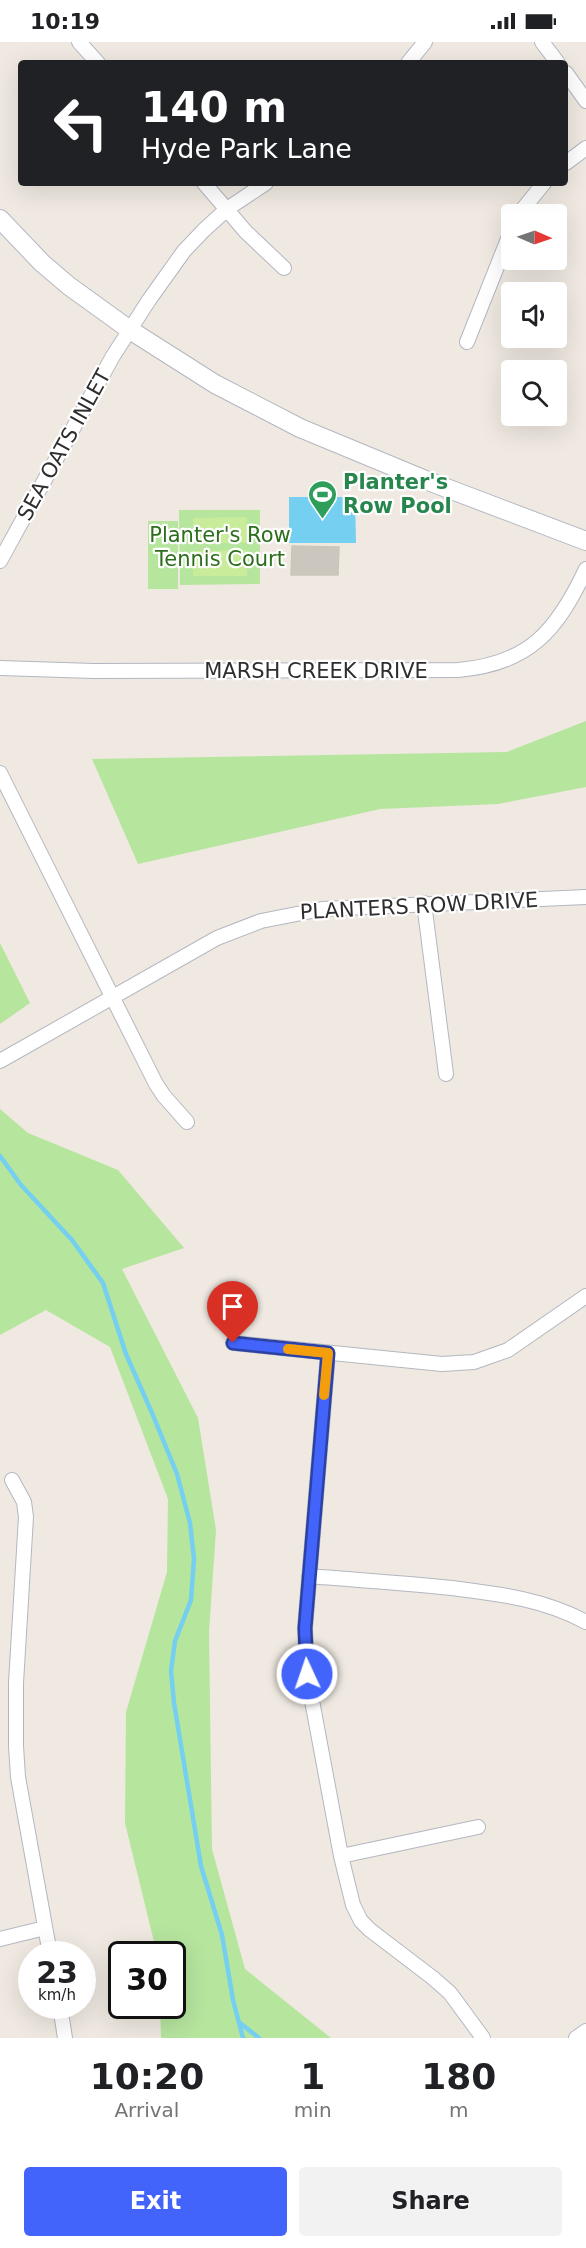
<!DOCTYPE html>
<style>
body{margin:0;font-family:"DejaVu Sans",sans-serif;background:#f2f2f2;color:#202124;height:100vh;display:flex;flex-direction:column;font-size:22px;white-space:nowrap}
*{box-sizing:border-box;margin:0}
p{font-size:20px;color:#757577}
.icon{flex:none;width:33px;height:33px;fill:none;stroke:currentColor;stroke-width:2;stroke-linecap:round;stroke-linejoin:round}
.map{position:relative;height:1996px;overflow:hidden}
.side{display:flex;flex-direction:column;background:#fff;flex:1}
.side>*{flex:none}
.guide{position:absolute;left:18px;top:18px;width:550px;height:126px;border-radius:6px;box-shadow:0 6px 24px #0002;background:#202124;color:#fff;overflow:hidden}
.needle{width:39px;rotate:92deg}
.fabs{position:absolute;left:501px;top:162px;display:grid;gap:12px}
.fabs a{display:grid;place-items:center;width:66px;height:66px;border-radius:6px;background:#fff;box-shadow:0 6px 24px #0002;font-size:30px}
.speed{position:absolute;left:18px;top:1899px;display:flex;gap:12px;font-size:30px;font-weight:700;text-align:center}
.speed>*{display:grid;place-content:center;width:78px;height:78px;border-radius:50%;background:#fff;box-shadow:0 6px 24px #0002;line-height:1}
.speed small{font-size:15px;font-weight:400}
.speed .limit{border:3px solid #111;border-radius:9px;background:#fff;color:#111}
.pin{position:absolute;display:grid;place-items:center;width:51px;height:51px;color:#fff;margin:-62px -26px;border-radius:50% 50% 50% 0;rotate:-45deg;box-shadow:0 0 6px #0007}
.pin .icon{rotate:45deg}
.me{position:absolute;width:66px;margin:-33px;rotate:357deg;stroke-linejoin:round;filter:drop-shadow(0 0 4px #0008)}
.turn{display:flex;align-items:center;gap:21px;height:126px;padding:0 24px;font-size:27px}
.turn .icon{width:78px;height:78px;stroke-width:2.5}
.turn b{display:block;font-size:42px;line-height:51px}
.eta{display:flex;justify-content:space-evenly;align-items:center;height:102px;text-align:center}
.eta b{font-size:36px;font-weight:700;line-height:42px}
.action{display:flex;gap:12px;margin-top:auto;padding:12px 24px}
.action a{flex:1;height:69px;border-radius:6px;background:#4264fb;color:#fff;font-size:24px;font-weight:700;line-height:69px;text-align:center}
.action a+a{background:#f2f2f2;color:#202124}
.status{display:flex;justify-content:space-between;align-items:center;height:42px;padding:0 30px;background:#fff;direction:ltr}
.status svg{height:16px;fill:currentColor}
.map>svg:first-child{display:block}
.green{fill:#b6e59e}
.pitch{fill:#c9ec9a}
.water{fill:#75cff0}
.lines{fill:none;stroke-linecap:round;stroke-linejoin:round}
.stream{stroke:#75cff0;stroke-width:4.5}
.building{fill:#cbc7bf;stroke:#cbc5ba;stroke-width:1.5}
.minor-casing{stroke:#b4b7c1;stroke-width:16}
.secondary-casing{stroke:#b4b7c1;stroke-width:20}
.minor{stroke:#fff;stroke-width:14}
.secondary{stroke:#fff;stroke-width:18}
.route-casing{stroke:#2b41a3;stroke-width:15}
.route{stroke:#4264fb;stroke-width:10}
.slow{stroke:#f59e0b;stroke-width:10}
.labels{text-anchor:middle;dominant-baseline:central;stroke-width:4.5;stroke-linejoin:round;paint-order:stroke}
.street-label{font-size:21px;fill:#2e2e2e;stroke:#fff}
.leisure-label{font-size:21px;font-weight:bold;fill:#27864d;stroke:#fff;text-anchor:start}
.park-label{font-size:21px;fill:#2c6e1b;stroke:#fff}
</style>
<div class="status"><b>10:19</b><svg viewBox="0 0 49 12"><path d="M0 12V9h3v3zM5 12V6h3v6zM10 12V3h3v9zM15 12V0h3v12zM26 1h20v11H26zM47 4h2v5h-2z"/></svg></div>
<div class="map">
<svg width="586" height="1996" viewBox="0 0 586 1996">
<rect width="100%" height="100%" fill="#efe9e1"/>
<path class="green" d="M 179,468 L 260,468 L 260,542 L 180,543 Z
M 148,479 L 178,479 L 178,547 L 148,547 Z
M 586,679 L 586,745 L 498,762 L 380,767 L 138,822 L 92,717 L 507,710 Z
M 0,901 L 30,961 L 0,982 Z
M 0,1067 L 28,1091 L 118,1128 L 184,1206 L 122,1227 L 198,1376 L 216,1488 L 209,1590 L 212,1807 L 245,1927 L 331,1996 L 161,1996 L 160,1964 L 172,1964 L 172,1912 L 157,1912 L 125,1781 L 126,1670 L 167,1530 L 168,1457 L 110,1305 L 46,1268 L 0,1293 Z"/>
<path class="pitch" d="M 247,475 L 247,501 L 193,501 L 193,476 Z
M 247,508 L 247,534 L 193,534 L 193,509 Z"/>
<path class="water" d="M 289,455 L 355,455 L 356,501 L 289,501 Z"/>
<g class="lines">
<path class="stream" d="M 0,1114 L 21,1143 L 72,1198 L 103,1241 L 126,1312 L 152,1371 L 177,1432 L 190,1481 L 194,1517 L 191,1558 L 175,1599 L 171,1629 L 174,1661 L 201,1824 L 222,1893 L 233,1958 L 243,1996
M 240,1981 L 259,1996"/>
</g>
<path class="building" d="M 292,504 L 339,505 L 338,533 L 291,533 Z"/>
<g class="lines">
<defs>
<path id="minor" d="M 79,0 L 98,21
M 542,0 L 558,21
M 408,21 L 425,0
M 566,31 L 586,59
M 566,121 L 586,106
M 204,141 L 246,190 L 284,226
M 519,172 L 544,141
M 467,300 L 512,187
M 0,519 L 113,314 L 149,258 L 184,209 L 204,188 L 227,167 L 266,141
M 0,626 L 94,629 L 458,628 C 529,622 557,589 586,527
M 0,731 L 156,1042 L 164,1054 L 187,1080
M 424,861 L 446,1032
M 0,1019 L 217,896 L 261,879 L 322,867 L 586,855
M 233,1301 L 442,1322 L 474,1320 L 508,1308 L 586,1254
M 328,1311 L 305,1586 L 307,1632 L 341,1814 L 353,1863 L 361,1879 L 370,1888 L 433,1936 L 450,1951 L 483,1996
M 12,1438 L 24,1460 L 26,1475 L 16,1641 L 16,1704 L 18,1735 L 50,1912
M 309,1534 C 357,1538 405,1541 452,1546 C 499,1552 544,1557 586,1580
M 341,1814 L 478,1785
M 0,1897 L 45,1886
M 60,1964 L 65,1996
M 576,1996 L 586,1989"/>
<path id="secondary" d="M 0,177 L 42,221 L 69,244 L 130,288 L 215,342 L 300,386 L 428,439 L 586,499"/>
</defs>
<use href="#minor" class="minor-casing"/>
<use href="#secondary" class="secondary-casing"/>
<use href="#minor" class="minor"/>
<use href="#secondary" class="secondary"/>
</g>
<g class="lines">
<defs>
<path id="route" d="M 233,1301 L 328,1311 L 305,1586 L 307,1632"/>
</defs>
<use href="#route" class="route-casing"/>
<use href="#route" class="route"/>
<path class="slow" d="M 288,1307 L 328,1311 L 324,1353"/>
</g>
<defs>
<symbol id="stadium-pin" viewBox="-11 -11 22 30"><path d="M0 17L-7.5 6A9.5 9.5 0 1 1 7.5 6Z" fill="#2e9e5b" stroke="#fff"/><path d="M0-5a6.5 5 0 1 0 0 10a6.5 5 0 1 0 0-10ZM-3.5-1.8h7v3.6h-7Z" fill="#fff"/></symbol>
</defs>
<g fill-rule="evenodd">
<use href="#stadium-pin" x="306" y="436" width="33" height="45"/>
</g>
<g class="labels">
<g class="street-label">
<text transform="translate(64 403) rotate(-61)">SEA OATS INLET</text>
<text x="316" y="629">MARSH CREEK DRIVE</text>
<text transform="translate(419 864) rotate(-3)">PLANTERS ROW DRIVE</text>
</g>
<g class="leisure-label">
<text x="343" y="440">Planter's<tspan x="343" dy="24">Row Pool</tspan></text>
</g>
<g class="park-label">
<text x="220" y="493">Planter's Row<tspan x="220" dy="24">Tennis Court</tspan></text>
</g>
</g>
</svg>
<div class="fabs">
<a><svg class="needle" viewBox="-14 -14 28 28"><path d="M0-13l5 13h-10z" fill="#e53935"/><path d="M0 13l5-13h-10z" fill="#757577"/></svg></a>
<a><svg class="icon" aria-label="sound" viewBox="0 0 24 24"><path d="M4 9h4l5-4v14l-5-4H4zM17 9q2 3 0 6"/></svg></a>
<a><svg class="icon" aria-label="search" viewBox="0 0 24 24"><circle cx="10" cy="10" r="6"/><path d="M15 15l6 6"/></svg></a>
</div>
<div class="speed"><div>23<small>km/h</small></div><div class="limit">30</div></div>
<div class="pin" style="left:233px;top:1301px;background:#d93025"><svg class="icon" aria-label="arrive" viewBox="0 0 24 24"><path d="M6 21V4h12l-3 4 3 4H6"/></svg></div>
<svg class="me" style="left:307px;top:1632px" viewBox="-20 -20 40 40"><circle r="17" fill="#4264fb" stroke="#fff" stroke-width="3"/><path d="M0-11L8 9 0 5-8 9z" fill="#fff"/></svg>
<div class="guide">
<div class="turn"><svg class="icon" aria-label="left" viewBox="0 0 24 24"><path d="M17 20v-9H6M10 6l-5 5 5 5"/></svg><div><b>140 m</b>Hyde Park Lane</div></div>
</div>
</div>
<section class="side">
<div class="eta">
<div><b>10:20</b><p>Arrival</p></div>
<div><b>1</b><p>min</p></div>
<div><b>180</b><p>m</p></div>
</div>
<div class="action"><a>Exit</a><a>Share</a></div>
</section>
